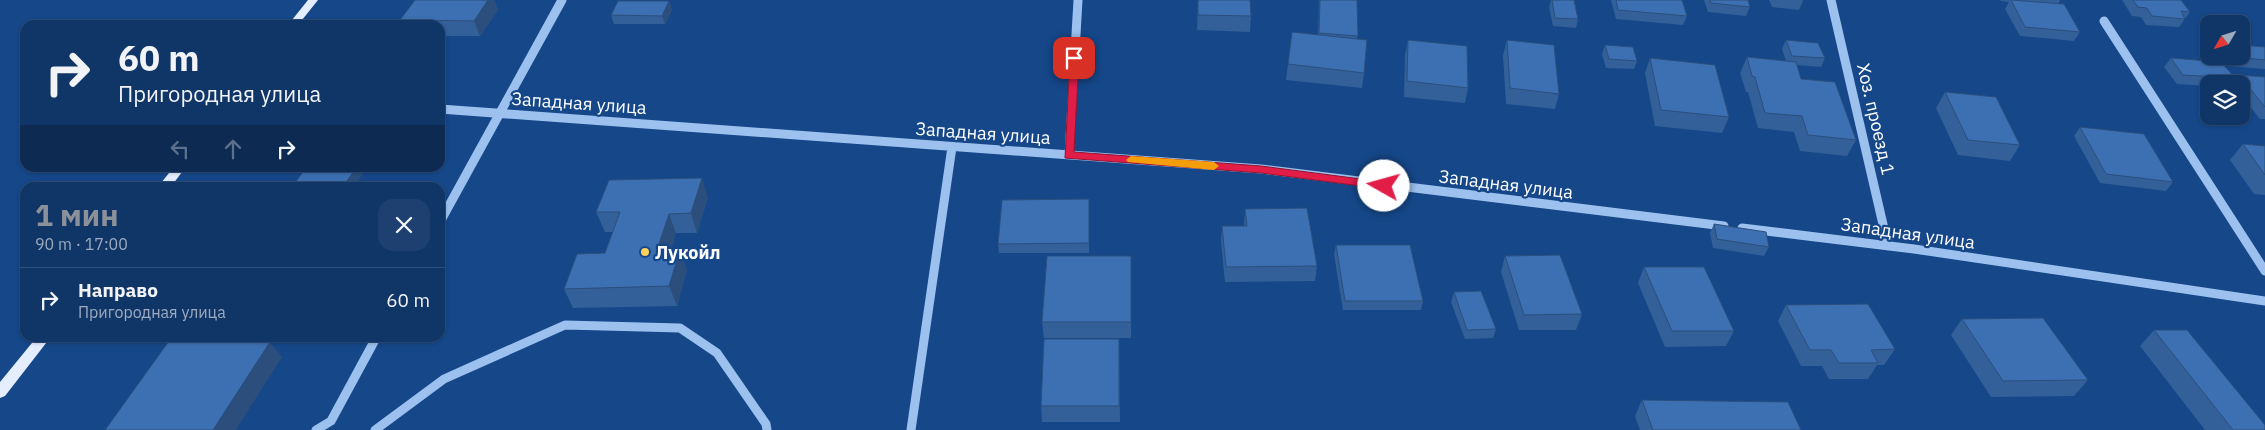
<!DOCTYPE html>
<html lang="ru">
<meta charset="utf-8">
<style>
body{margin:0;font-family:"IBM Plex Sans",sans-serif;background:#1e4070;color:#f1f3f6;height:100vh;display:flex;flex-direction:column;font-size:19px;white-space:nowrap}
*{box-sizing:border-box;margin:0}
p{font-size:16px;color:#9cabc0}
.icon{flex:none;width:28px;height:28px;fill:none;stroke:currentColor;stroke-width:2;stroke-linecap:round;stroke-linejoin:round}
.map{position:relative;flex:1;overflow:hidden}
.details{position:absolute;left:20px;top:182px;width:425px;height:160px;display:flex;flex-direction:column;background:#103567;border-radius:15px;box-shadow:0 1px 4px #0004,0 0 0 1px #30507b}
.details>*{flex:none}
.hud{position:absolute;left:20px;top:20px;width:425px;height:152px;border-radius:15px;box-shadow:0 1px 4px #0004,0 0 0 1px #30507b;background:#103567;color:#f1f3f6;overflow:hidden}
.needle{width:32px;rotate:231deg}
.tools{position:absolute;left:2200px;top:15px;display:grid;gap:10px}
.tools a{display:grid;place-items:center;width:50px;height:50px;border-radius:10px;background:#103567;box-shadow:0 1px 4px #0004,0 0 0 1px #30507b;font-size:25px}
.pin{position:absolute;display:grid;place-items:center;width:42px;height:42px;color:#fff;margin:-21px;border-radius:10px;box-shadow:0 2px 8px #0006}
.me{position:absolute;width:55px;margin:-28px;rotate:277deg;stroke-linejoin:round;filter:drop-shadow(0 0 4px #0008)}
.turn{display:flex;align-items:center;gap:18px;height:105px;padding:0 15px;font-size:22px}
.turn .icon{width:65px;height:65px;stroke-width:2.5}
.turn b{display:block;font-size:35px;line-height:42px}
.lanes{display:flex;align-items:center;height:48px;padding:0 15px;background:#0003;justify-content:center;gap:25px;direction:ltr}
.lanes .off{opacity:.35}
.round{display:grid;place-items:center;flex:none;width:52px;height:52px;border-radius:15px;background:#1e4070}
.head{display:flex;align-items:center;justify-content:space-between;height:85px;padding:0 15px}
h1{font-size:30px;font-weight:700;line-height:38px;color:#8c9099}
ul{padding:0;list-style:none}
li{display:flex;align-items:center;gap:15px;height:65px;padding:0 15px;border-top:1px solid #30507b}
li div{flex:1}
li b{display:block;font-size:19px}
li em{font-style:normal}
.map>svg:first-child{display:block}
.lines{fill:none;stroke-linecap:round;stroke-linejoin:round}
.minor{stroke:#9cc1ef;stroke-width:9}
.major{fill:#e4eeff;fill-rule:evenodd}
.wall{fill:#346099}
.shaded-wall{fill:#2b4e7d}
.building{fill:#3d70b2;stroke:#2b4e7d}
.route{fill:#e11d48;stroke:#92132f}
.slow{fill:#f59e0b}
.poi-dot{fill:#ffd15a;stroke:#154789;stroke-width:2}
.labels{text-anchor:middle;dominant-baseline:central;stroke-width:4.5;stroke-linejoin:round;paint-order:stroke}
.street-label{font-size:18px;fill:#fff;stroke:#154789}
.poi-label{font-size:18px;font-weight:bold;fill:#fff;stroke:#154789;text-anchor:start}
</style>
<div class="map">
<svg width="2265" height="430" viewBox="0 0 2265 430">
<rect width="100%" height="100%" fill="#154789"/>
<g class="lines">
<path class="minor" d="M 1831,0 L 1888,246
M 2104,21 L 2265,271
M 440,109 L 1261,169 L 1724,226
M 1069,155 L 1078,0
M 440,222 L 562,0
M 1742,228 L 1914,249 L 2265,301
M 316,430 L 331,421 L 376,338
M 375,430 L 444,379 L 565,325 L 680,328 L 717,353 L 766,424 L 767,430
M 911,430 L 952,147"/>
<path class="major" d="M 308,0 L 318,0 L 298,25 L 288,25 Z
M 173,168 L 185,168 L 170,188 L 157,188 Z
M 36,338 L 50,338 L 5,396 L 0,398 L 0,382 Z"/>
</g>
<path class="wall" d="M 415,0 L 494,0 L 498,10 L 480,36 L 440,36 L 440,25 L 402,25 L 400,20 Z
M 1198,0 L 1251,16 L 1250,32 L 1197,30 Z
M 1319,0 L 1357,0 L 1357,39 L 1364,73 L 1362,88 L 1286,80 L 1288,64 L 1318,35 Z
M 1551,0 L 1574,0 L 1578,19 L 1576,28 L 1553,26 L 1549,7 Z
M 1611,0 L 1682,0 L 1687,16 L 1683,25 L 1616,19 Z
M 1704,0 L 1748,0 L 1750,7 L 1746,16 L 1708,12 Z
M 1769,0 L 1803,0 L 1803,1 L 1799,10 L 1772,7 Z
M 2000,0 L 2060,0 L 2058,4 L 2080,32 L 2074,41 L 2020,36 L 2005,9 L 2009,2 L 2001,1 Z
M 2122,0 L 2181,0 L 2190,12 L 2179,27 L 2146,25 L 2141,17 L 2132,16 Z
M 669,1 L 672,10 L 665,24 L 614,24 L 611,15 Z
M 1408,40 L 1468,88 L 1465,103 L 1404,97 L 1405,55 Z
M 1507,40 L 1559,94 L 1555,109 L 1506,104 L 1503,55 Z
M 1786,40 L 1825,58 L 1821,67 L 1797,65 L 1801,79 L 1856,140 L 1847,156 L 1800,151 L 1794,132 L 1758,128 L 1748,92 L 1746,92 L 1740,73 L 1747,57 L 1786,61 L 1782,49 Z
M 1605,45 L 1637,61 L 1634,69 L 1606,68 L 1602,54 Z
M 2265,47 L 2265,69 L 2228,66 L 2220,56 L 2241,56 Z
M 1650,58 L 1729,117 L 1722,133 L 1655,126 L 1645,73 Z
M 2171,58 L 2235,78 L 2231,84 L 2209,84 L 2209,86 L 2177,84 L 2164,67 Z
M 2239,75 L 2265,77 L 2265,119 L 2260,119 L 2241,95 L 2241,84 L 2232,83 Z
M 1945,92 L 2020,145 L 2010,161 L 1958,155 L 1936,108 Z
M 2080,127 L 2173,182 L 2166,191 L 2100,183 L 2074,136 Z
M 2243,144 L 2265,146 L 2265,195 L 2254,194 L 2230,160 Z
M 708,197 L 697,233 L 676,233 L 671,250 L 680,250 L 687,270 L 677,306 L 573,308 L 564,289 L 605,253 L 613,232 L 605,232 L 596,212 Z
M 1089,199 L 1089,253 L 999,253 L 998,244 Z
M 1245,209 L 1317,266 L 1315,281 L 1225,282 L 1221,242 L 1222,226 L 1244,226 Z
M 1714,224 L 1769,247 L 1764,256 L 1713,248 L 1710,233 Z
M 1336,245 L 1423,301 L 1421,310 L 1343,310 L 1334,254 Z
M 1131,256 L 1131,338 L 1044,338 L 1042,322 Z
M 1505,256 L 1582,314 L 1576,330 L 1519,330 L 1501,272 Z
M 1644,267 L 1734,331 L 1726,346 L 1665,347 L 1638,283 Z
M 1454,292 L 1496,329 L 1493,338 L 1465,339 L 1451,302 Z
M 1786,305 L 1895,349 L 1884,365 L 1877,365 L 1868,379 L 1829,379 L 1822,366 L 1801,366 L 1778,321 Z
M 1962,319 L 2088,380 L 2074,396 L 1991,397 L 1951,335 Z
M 2154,330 L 2265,430 L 2205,430 L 2140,346 Z
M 1119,339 L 1120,422 L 1042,422 L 1041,406 Z
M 1642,400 L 1801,430 L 1640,430 L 1635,416 Z"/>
<path class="shaded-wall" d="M 488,0 L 494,0 L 498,10 L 480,36 L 474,21 Z
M 669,1 L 672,10 L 665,24 L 662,16 Z
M 356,168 L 367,168 L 353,188 L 342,188 Z
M 702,178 L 708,197 L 697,233 L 691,213 Z
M 669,214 L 676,233 L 665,270 L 657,250 Z
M 680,250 L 687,270 L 677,306 L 669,286 Z
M 270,342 L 282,357 L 236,430 L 213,430 Z"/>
<path class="building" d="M 415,0 L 488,0 L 474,21 L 400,20 Z
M 1198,0 L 1250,0 L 1251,16 L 1198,15 Z
M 1320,0 L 1357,0 L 1358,36 L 1319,33 Z
M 1552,0 L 1574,0 L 1578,19 L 1555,18 Z
M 1616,0 L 1682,0 L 1687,16 L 1618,10 Z
M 1710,0 L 1748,0 L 1750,7 L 1711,3 Z
M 2011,0 L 2064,4 L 2080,32 L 2025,27 Z
M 2133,0 L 2181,0 L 2190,12 L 2181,11 L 2185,19 L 2152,16 L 2147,8 L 2138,7 Z
M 618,1 L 669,1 L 662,16 L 611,15 Z
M 1292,32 L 1367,40 L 1364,73 L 1288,64 Z
M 1408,40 L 1467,46 L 1468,88 L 1407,81 Z
M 1507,40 L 1554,45 L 1559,94 L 1510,88 Z
M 1786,40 L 1818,43 L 1825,58 L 1792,56 Z
M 1605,45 L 1633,47 L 1637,61 L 1609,59 Z
M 2241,45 L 2265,47 L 2265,60 L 2235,57 L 2234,56 L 2241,56 Z
M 1747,57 L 1796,62 L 1801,79 L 1835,82 L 1856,140 L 1808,135 L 1802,116 L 1765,113 L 1755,77 L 1752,76 Z
M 1650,58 L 1715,65 L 1729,117 L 1661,110 Z
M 2171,58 L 2221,62 L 2235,78 L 2183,75 Z
M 2239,75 L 2265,77 L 2265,107 Z
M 1945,92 L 1996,97 L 2020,145 L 1968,140 Z
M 2080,127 L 2144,134 L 2173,182 L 2106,174 Z
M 2243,144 L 2265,146 L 2265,175 Z
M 306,168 L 356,168 L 342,188 L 291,188 Z
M 702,178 L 691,213 L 669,214 L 657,250 L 680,250 L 669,286 L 564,289 L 577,254 L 605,253 L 620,212 L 596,212 L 609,180 Z
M 1089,199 L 1089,243 L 998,244 L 1002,200 Z
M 1307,208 L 1317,266 L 1226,267 L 1222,226 L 1247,226 L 1245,209 Z
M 1714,224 L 1766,232 L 1769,247 L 1717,239 Z
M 1336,245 L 1410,245 L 1423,301 L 1345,301 Z
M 1560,255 L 1582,314 L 1524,315 L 1505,256 Z
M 1047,256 L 1131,256 L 1131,322 L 1042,322 Z
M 1644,267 L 1704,267 L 1734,331 L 1672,331 Z
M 1481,291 L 1496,329 L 1467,330 L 1454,292 Z
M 1868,304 L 1895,349 L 1871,350 L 1878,363 L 1839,363 L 1831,350 L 1810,350 L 1786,305 Z
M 2043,318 L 2088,380 L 2003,381 L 1962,319 Z
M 2154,330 L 2187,330 L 2265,425 L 2265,430 L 2233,430 Z
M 1044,339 L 1119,339 L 1119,406 L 1041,406 Z
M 169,341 L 270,342 L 213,430 L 105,430 Z
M 1642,400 L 1788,402 L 1801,430 L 1653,430 Z"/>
<path class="route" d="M 1074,55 L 1079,58 L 1074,152 L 1261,166 L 1384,182 L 1389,186 L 1384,189 L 1261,173 L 1065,158 L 1070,58 Z"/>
<path class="slow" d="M 1131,156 L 1214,162 L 1219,166 L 1214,170 L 1128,162 L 1126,160 Z"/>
<circle class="poi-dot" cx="645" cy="252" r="5"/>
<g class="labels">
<g class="street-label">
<text transform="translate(579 103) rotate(4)">Западная улица</text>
<text transform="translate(1876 119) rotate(77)">Хоз. проезд 1</text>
<text transform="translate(983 133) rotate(4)">Западная улица</text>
<text transform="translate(1506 184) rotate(7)">Западная улица</text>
<text transform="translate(1908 233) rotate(8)">Западная улица</text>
</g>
<g class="poi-label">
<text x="655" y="252">Лукойл</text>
</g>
</g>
</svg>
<div class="tools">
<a><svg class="needle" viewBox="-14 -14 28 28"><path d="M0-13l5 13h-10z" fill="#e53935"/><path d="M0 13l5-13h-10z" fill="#9cabc0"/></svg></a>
<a><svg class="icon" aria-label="layers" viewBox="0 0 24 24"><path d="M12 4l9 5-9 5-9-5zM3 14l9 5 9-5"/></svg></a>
</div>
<div class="pin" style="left:1074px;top:58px;background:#d93025"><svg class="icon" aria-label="arrive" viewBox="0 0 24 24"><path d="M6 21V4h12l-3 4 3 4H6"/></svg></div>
<svg class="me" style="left:1384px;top:186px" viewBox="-20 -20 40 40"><circle r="19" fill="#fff"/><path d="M0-13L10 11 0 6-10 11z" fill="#e11d48"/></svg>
<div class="hud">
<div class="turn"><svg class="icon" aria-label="right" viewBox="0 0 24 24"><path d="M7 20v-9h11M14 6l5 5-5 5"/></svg><div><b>60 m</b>Пригородная улица</div></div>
<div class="lanes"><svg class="icon off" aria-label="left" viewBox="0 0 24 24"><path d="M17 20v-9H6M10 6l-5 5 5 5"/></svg><svg class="icon off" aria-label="ahead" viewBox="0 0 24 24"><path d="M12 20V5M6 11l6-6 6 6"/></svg><svg class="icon" aria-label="right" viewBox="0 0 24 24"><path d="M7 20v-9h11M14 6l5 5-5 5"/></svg></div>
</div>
<section class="details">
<div class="head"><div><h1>1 мин</h1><p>90 m · 17:00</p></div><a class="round"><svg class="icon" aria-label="close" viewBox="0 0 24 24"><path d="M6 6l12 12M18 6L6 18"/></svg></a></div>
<ul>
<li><svg class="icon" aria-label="right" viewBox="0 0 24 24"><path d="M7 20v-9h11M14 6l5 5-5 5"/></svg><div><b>Направо</b><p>Пригородная улица</p></div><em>60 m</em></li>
</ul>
</section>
</div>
